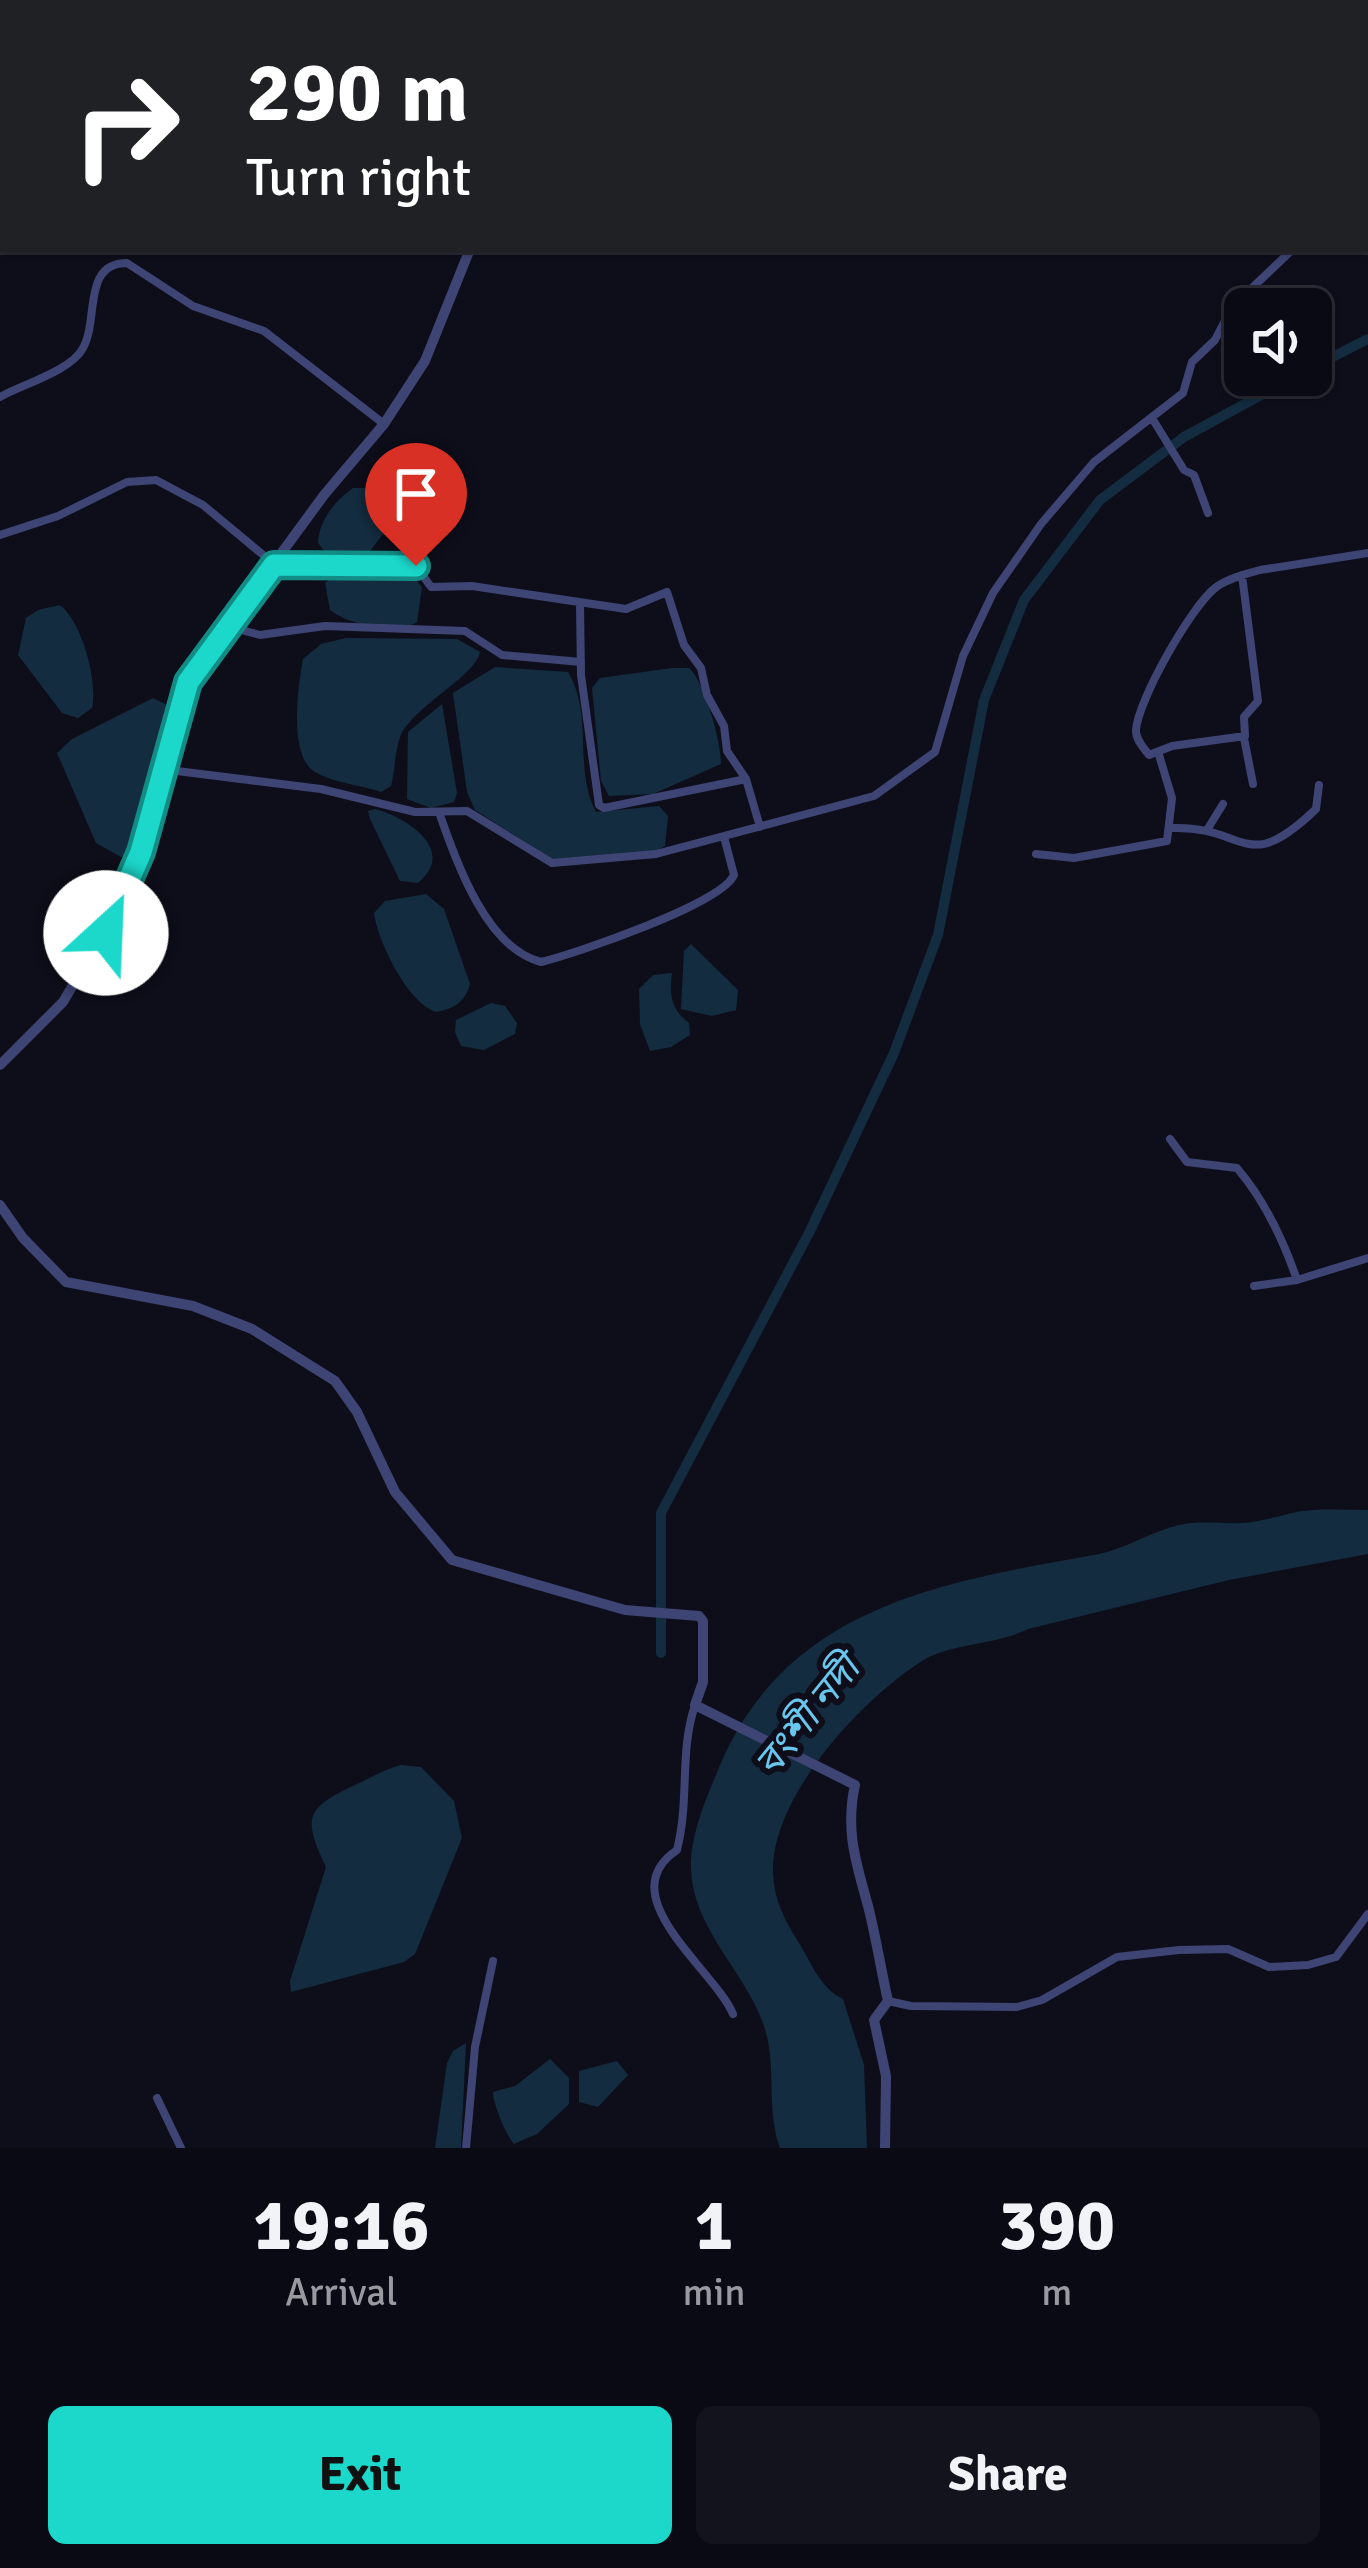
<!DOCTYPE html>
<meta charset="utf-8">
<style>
body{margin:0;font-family:Signika,"Noto Sans Bengali",sans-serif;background:#13131d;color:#f1f3f6;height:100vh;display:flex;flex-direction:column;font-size:45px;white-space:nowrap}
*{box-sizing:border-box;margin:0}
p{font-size:39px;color:#999aa0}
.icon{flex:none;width:66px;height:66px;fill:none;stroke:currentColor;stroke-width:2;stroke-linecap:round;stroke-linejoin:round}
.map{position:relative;height:2148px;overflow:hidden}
.side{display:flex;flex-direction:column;background:#0a0a14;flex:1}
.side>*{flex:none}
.guide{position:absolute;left:0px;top:0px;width:1368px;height:252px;box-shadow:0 3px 9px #0004,0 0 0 3px #2a2b34;background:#202124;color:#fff;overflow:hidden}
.controls{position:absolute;left:1224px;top:288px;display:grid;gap:24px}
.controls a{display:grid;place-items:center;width:108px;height:108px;border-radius:18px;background:#0a0a14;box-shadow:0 3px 9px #0004,0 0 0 3px #2a2b34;font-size:60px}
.pin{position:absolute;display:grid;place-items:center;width:102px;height:102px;color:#fff;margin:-123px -51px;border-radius:50% 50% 50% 0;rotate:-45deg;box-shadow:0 0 12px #0007}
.pin .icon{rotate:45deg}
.me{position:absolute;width:132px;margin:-66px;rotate:25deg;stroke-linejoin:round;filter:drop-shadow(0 0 9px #0008)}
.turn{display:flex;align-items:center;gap:42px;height:252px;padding:0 48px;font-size:54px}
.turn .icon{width:156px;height:156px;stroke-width:2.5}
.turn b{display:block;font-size:84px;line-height:102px}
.eta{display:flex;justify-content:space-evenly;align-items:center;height:204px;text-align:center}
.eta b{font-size:72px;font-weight:700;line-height:84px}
.action{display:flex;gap:24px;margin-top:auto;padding:24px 48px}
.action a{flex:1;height:138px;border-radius:18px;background:#1bd8cb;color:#111;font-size:48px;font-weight:700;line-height:138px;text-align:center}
.action a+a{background:#13131d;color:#f1f3f6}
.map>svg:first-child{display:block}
.water{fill:#132c3f}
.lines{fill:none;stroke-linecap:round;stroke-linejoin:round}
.canal{stroke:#132c3f;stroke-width:10}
.minor{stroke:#3e4575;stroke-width:8}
.tertiary{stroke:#3e4575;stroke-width:10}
.route-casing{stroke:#128c84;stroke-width:30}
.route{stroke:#1bd8cb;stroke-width:21}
.labels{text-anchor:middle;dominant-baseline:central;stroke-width:12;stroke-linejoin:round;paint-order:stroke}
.water-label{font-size:39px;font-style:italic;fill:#69c6ec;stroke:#0e0e1b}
</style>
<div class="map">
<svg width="1368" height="2148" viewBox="0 0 1368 2148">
<rect width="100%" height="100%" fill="#0e0e1b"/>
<path class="water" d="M 353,488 L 365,488 L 382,496 L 383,534 L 367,555 L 331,559 L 318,543 C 319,520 335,501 353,488 Z
M 338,573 L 410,573 L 422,587 L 417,622 C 396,635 349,625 330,610 L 325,583 Z
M 60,605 C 82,622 98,681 92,708 L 78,718 L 62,713 L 18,655 L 26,618 L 38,610 Z
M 346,638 L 457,639 L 480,652 C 476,676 412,707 400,737 C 395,751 395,771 391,786 L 381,792 C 361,785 333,783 315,772 C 288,756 298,686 303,659 L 321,644 Z
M 495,667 L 568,672 C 594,715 573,769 596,812 L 659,806 L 668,816 L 665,846 L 650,855 L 583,861 L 552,859 L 475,810 L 467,792 L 453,693 Z
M 672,668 L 689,668 C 704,681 721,740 721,764 L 653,794 L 609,796 L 601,781 L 592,688 L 600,678 Z
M 153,698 L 165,704 C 172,721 139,825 132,853 L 121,857 L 96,843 L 57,753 L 72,739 Z
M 442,704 L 457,793 L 454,802 L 431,808 L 407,799 L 408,732 Z
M 375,809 C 406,817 458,850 418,883 L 400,881 L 370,819 L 368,811 Z
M 426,894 L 444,909 L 470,984 C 465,1002 454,1009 436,1012 C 407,1002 378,942 374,913 L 385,901 Z
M 691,944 L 738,990 L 736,1010 L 712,1016 L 681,1009 L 684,951 Z
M 672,973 C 669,995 671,1009 689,1023 L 690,1035 L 671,1047 L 650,1051 L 640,1024 L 639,989 L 653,975 Z
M 491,1003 L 505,1006 L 517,1023 L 515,1034 L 484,1050 L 461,1046 L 455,1032 L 456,1020 Z
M 1368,1510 L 1368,1554 L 1229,1580 L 1028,1629 C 994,1646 951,1643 922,1661 C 862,1699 770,1797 773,1874 C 774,1900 785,1921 799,1943 C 812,1964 820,1988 843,1999 L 864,2065 L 867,2148 L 780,2148 C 765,2105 778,2064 763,2023 C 744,1971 693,1928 691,1869 C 690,1834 707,1797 720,1765 C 788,1606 942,1582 1094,1555 C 1124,1550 1150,1532 1179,1525 C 1201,1520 1221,1524 1242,1523 C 1260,1522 1278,1516 1296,1512 C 1319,1508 1344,1510 1368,1510 Z
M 400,1765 L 421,1767 L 454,1801 L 462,1838 L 415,1954 L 404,1962 L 291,1992 L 290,1981 L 326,1867 C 302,1817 306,1808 355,1785 C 370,1778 384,1770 400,1765 Z
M 466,2043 L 461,2148 L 435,2148 L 447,2063 L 453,2051 Z
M 550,2059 L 569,2078 L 569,2104 L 537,2134 L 514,2144 C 506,2135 493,2104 493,2092 L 515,2086 Z
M 617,2061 L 628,2075 L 598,2107 L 579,2102 L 579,2071 Z"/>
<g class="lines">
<path class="canal" d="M 1311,368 L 1368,339
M 661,1653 L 661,1513 L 810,1231 L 894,1053 L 938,935 L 984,700 L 1024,600 L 1100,500 L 1184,437 L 1298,375"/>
<path class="minor" d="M 1143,0 L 1143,3
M 1149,0 L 1166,3
M 1217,0 L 1220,3
M 1181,3 L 1193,0
M 1271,3 L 1275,0
M 1341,3 L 1344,0
M 0,397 C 23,384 71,371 83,348 C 99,320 82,263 127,263 L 193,306 L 264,331 L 384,424
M 1152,418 L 1184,470 L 1194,475 L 1208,513
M 0,535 L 58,516 L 127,482 L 156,480 L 203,505 L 274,564 L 304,568 L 407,564 L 416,566 L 431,587 L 472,586 L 626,609 L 667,592 L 684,645 L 701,668 L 707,695 L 724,726 L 727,751 L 746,779 L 760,827
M 1242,575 L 1258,701 L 1244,717 L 1245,736 L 1172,746 L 1149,755 C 1144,748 1135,739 1136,730 C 1138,700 1191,607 1215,588 C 1227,579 1245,574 1260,570 L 1368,553
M 580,605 L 581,675 L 599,805 L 604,808 L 746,779
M 230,627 L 260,635 L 325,626 L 465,631 L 502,655 L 581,662
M 1244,738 L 1253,784
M 161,769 L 321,789 L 415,812 L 467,811 L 552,863 L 656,854 L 874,796 L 935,752 L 963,656 L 993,593 L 1041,524 L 1094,462 L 1183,393 L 1192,362 L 1215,340 L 1232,307 L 1293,249
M 440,815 C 457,863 486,948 541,962 C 577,953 721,904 734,875 L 724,837
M 1171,828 C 1248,825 1244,878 1316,809 L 1319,785
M 1207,830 L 1223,804
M 1036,854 L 1074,858 L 1167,841 L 1172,798 L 1159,755
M 1170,1139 L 1187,1162 L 1237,1168 C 1265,1201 1283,1239 1297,1280
M 1254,1286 L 1297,1280 L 1368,1258
M 695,1705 C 679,1753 690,1798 677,1850 C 609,1896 714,1969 733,2014
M 888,2001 L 911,2006 L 1017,2007 L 1042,2000 L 1117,1957 L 1179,1950 L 1228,1949 L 1269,1967 L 1308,1965 L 1336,1957 L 1368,1914
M 157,2098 L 181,2148
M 466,2148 L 475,2047 L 493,1961"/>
<path class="tertiary" d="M 478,0 L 478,3
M 0,1065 L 63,1002 L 126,895 L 187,682 L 324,495 L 384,424 L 425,361 L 470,249
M 0,1205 L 23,1238 L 66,1282 L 193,1306 L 252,1329 L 335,1381 L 357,1412 L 395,1492 L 452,1560 L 625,1610 L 699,1616 L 703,1621 L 703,1682 L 695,1705 L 855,1785 C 845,1831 856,1862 868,1906 C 876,1937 881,1970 888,2001 L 874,2020 L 886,2076 L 885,2148"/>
</g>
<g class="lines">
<defs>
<path id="route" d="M 106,933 L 141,852 L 188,682 L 274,565 L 416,566"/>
</defs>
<use href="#route" class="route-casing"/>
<use href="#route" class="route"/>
</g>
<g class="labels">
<g class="water-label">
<text transform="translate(807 1716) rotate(-51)">বংশী নদী</text>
</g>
</g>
</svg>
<div class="controls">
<a><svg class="icon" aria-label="sound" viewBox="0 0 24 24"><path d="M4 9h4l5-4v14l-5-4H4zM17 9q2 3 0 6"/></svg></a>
</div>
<div class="pin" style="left:416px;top:566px;background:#d93025"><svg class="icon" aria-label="arrive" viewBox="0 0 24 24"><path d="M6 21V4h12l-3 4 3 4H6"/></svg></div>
<svg class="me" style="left:106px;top:933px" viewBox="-20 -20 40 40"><circle r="19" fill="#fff"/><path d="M0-13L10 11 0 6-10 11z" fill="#1bd8cb"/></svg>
<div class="guide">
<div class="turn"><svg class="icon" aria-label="right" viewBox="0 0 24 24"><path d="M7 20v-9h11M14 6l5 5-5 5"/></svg><div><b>290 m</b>Turn right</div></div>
</div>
</div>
<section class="side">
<div class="eta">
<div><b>19:16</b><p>Arrival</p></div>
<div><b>1</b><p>min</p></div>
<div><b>390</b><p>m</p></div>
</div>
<div class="action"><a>Exit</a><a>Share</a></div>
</section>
